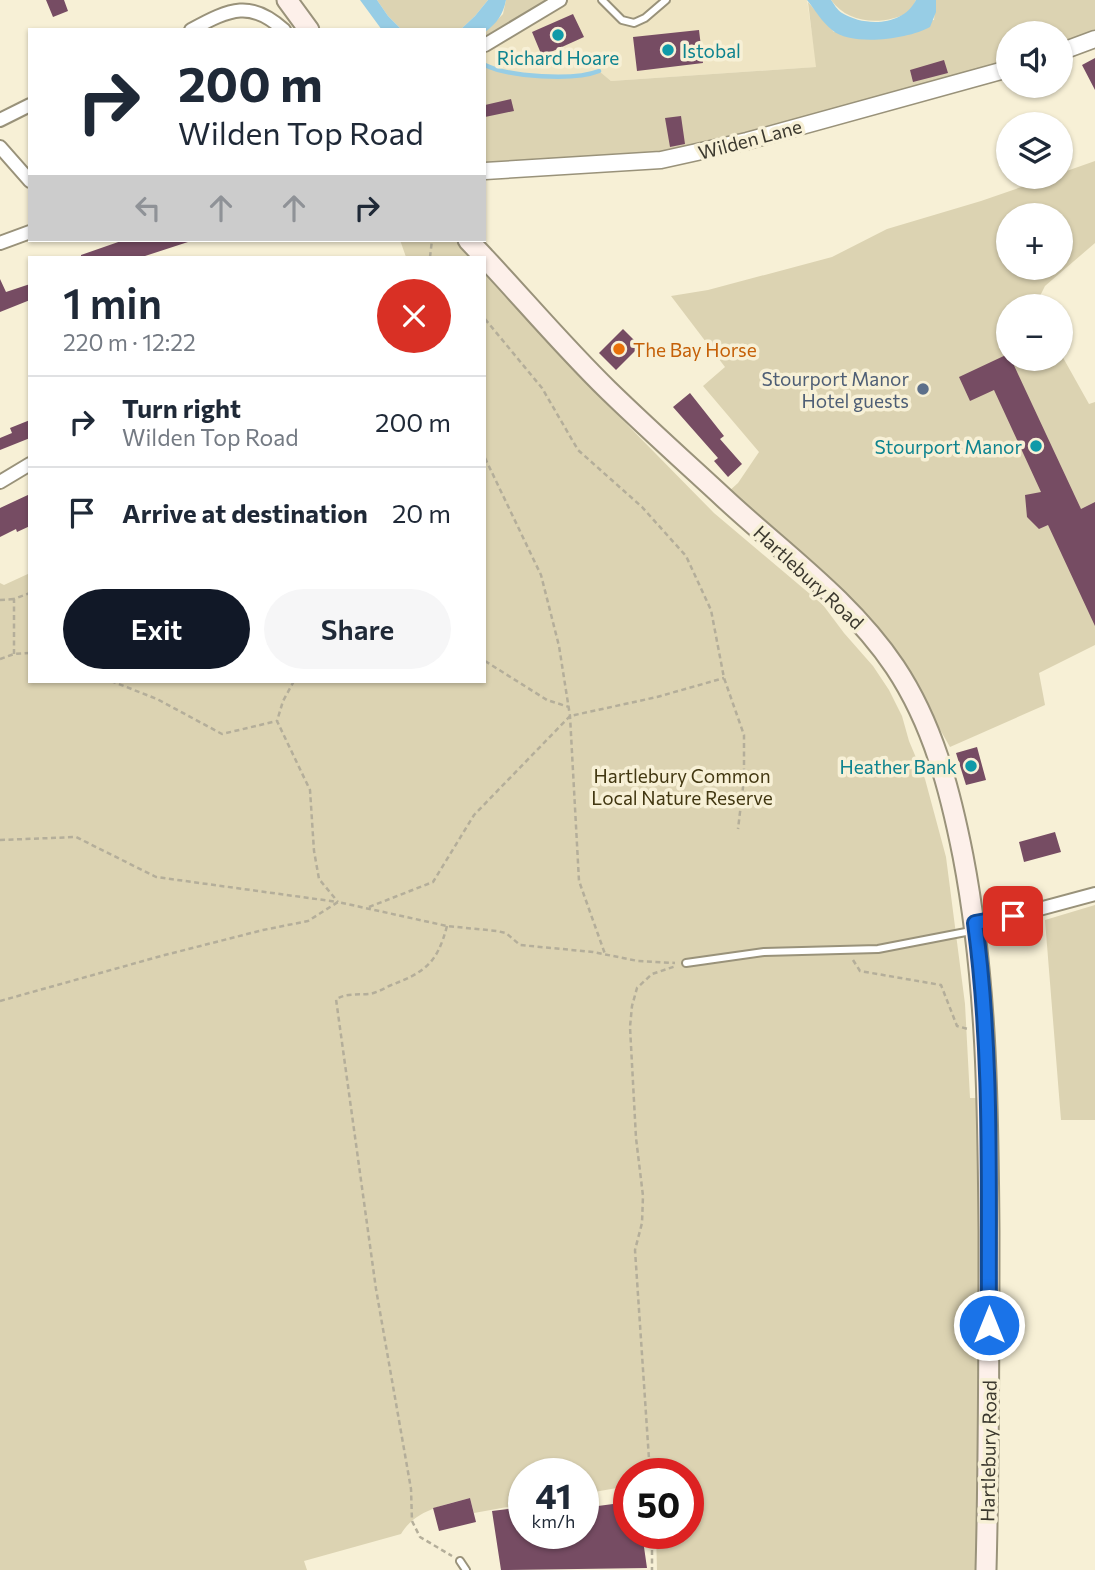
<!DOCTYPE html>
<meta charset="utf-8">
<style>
body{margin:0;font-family:Commissioner,sans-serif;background:#f6f6f7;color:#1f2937;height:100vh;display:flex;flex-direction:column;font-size:26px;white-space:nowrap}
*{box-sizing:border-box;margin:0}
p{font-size:23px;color:#747a83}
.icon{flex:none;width:38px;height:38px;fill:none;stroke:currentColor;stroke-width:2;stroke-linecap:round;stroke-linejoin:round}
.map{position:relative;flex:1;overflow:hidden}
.drawer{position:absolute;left:28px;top:256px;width:458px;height:427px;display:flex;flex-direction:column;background:#fff;border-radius:0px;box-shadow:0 2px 5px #0004}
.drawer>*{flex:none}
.hud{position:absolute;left:28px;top:28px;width:458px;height:214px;border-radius:0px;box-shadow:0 2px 5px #0004;background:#fff;color:#1f2937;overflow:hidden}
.buttons{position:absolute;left:996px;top:21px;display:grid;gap:14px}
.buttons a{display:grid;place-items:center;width:77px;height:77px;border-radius:50%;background:#fff;box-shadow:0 2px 5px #0004;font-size:35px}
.speed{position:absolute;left:508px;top:1458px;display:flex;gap:14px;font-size:35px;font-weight:700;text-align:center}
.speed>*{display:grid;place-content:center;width:91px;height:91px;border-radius:50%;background:#fff;box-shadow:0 2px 5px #0004;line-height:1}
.speed small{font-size:18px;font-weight:400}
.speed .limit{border:10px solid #d22;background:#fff;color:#111}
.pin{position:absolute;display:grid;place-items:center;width:60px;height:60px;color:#fff;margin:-30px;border-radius:14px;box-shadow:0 4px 10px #0006}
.me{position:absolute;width:77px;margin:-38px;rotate:0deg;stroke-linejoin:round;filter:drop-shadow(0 0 5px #0008)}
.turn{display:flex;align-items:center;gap:24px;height:147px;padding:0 35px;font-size:32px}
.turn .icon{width:91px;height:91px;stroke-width:2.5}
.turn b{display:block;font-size:49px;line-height:60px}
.lanes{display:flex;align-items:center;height:66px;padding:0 35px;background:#0003;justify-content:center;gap:35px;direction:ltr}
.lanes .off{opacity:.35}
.round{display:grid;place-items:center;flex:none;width:74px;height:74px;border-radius:37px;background:#f6f6f7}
.summary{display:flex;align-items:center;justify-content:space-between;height:119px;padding:0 35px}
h1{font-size:42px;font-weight:600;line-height:52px}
.primary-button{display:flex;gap:14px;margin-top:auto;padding:14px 35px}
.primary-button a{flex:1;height:80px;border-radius:42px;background:#111827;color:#fff;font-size:28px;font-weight:600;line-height:80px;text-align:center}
.primary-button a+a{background:#f6f6f7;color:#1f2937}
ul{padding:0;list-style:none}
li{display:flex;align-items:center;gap:21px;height:91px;padding:0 35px;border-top:2px solid #e0e1e3}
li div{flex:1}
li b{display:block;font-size:26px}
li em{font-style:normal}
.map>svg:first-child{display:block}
.built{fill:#efe5c4}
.green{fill:#dcd3b2;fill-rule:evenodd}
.water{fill:#97cde5}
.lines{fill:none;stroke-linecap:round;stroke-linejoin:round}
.stream{stroke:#97cde5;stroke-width:4.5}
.building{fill:#764c63}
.service-casing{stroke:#99927a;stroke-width:10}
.minor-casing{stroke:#99927a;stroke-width:16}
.tertiary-casing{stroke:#99927a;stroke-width:19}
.secondary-casing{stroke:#99927a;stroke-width:23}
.path{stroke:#b4ae9a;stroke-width:2.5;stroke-dasharray:5 3.5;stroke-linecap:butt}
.service{stroke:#fff;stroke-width:6}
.minor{stroke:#fff;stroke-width:12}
.tertiary{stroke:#fff;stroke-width:16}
.secondary{stroke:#fdf0ea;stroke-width:19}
.route-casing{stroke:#114b97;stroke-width:18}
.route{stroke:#1a73e8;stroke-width:12}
.culture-dot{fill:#0f9aa8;stroke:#f7f0d6;stroke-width:2.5}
.food-dot{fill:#e8710a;stroke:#f7f0d6;stroke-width:2.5}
.service-dot{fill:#5c6f8a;stroke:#f7f0d6;stroke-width:2.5}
.labels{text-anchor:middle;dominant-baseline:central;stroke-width:7;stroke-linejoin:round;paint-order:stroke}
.culture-label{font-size:19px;fill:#0d838f;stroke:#f7f0d6;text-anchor:end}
.street-label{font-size:19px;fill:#3b382e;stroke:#f7f0d6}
.food-label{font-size:19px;fill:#c56008;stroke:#f7f0d6;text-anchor:start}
.service-label{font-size:19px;fill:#4e5e75;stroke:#f7f0d6;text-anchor:end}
.park-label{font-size:19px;fill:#423711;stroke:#f7f0d6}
</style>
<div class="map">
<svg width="1095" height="1570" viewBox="0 0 1095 1570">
<rect width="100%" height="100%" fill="#f7f0d6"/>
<path class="built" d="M 560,0 L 807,0 L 817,67 L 611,81 L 599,71 L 585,76 L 528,76 L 494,69 L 485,65 L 485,45 Z"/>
<path class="green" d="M 377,0 L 488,0 L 475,16 L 460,30 L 402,30 L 388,16 Z
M 506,0 L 560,0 L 485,45 L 485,32 L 503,14 Z
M 831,0 L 916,0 L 911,11 C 885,26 849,25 831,0 Z
M 936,0 L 1095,0 L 1095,39 L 1061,52 L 1060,33 L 1008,33 L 1008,69 L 685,150 L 485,164 L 485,65 C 508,77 575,80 599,71 L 611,81 L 816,67 L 808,2 L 834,32 L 934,20 Z
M 1095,161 L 1095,243 L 1045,286 L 1037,302 L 1039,306 L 1008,306 L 1008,359 L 1060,359 L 1061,354 L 1089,404 L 1095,402 L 1095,645 L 1039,673 L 1045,705 L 950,747 L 893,647 L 840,588 L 728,492 L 738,483 L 759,452 L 703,386 L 725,367 L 671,296 L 708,290 L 832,257 L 887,229 L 981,201 L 1050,177 L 1060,177 L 1061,173 ZM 1008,215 L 1060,215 L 1060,268 L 1008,268 Z
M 400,240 L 460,240 L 475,257 L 406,257 Z
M 485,269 L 597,394 L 714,513 L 823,605 L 844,633 L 873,666 L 889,690 L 902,716 L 909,741 L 925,779 L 946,857 L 965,1004 L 970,1098 L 977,1098 L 980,1371 L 978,1570 L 657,1570 L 656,1533 L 688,1533 L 688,1474 L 628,1474 L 628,1486 L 583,1494 L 583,1474 L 523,1474 L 523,1504 L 474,1513 L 470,1498 C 444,1505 415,1510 401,1534 L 304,1561 L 307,1570 L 0,1570 L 0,583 L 4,585 L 30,573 L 30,681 L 485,681 Z
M 1095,905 L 1095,1120 L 1061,1120 L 1045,920 Z"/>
<path class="water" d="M 360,0 L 377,0 L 388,16 L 402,30 L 382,30 Z
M 488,0 L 506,0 C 503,15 497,23 485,32 L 485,30 L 460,30 L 475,16 Z
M 807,0 L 831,0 C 834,4 837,10 842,13 C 865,27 903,26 916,0 L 936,0 L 936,12 L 930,27 C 909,39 852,47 832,30 C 822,22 815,10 807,0 Z"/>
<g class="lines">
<path class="stream" d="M 485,65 C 509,77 574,81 599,71"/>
</g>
<path class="building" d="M 46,0 L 64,0 L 68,11 L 53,17 Z
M 573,14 L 584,37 L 542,56 L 532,32 Z
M 699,30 L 703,63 L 637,71 L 633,37 Z
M 1095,58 L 1095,90 L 1082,65 Z
M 944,60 L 948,73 L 913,82 L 910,70 Z
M 511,99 L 514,111 L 485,117 L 485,105 Z
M 681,116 L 685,144 L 670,147 L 665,118 Z
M 124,240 L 188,240 L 188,242 L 142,257 L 81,257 L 81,255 Z
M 0,279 L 6,292 L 30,284 L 30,300 L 0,312 Z
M 623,329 L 640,346 L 616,370 L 599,353 Z
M 1008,354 L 1008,359 L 1011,359 L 1081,509 L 1095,502 L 1095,626 L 1048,525 L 1039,529 L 1027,517 L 1025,495 L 1041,492 L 994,390 L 970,401 L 959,377 Z
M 690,393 L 724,436 L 720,439 L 742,464 L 728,477 L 714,461 L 718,458 L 673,407 Z
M 30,420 L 30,438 L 0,450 L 0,438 L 12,433 L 10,428 Z
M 30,494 L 30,526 L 17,532 L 16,529 L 0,537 L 0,508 Z
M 977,747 L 986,780 L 966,785 L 956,753 Z
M 1055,832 L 1061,852 L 1024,862 L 1019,842 Z
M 470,1498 L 476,1522 L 439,1531 L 433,1508 Z
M 628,1502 L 628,1533 L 642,1533 L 647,1568 L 501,1570 L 492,1511 L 516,1508 L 518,1518 L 523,1517 L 523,1533 L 583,1533 L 583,1508 Z"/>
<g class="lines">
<defs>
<path id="service" d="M 602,0 L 622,20 L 634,23 L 645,18 L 666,0
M 686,963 L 764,952 L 878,949 L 971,931
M 460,1561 L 466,1570"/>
<path id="minor" d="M 191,30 C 231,8 251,0 284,30
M 485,45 L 560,0
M 0,120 L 30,105
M 0,147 L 30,181
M 0,243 L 30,232
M 0,482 L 30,464
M 975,924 L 1013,916 L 1095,894"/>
<path id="tertiary" d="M 1060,52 L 1095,39
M 485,171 L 661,160 L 747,141 L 1008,69"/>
<path id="secondary" d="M 287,0 L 309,30
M 468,240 L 484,257
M 485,258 C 526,302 565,348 608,390 C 646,427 685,462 724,498 C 782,552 850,600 895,667 C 933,724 950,790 963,856 C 987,981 988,1105 989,1231 C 989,1344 989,1457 986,1570"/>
</defs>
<use href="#service" class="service-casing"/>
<use href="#minor" class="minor-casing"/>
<use href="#tertiary" class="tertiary-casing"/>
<use href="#secondary" class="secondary-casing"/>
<path class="path" d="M 430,257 L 432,240
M 485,319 L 542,388 L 578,450 L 642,507 L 686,556 L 711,610 L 724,678 L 744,735 L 744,779 L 738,829
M 485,458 L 541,575 L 559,646 L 570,716 L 579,881 L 605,954
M 0,600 L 14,599
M 14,654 L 14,599 L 30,593
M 0,659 L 14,654 L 30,653
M 485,661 L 547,700 L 569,707
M 111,681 L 157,699 L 222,734 L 277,721
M 294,681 L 283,701 L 277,721 L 310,790 L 314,851 L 319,879 L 338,902
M 0,840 L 76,837 L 156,877 L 338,902
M 369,907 L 433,882 L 474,815 L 570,716 L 657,697 L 724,678
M 447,926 C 437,964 425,972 389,986 C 383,989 376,993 369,994 C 356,995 348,993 336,999 L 376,1289 L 411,1489 L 412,1521 L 420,1537 L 452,1556
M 853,960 L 860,971 L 941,985 L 957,1026 L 968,1029
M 0,1001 L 161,956 L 263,930 L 308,921 L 338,902 L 447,926 L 497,931 L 506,933 L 520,945 L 593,952 L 638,961 L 675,963
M 650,1474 L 635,1250 L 642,1223 L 643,1196 L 636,1138 L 630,1027 L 632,1006 L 637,988 L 652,974 L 676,966
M 652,1533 L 652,1570"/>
<use href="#service" class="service"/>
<use href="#minor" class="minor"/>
<use href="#tertiary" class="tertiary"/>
<use href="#secondary" class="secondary"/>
</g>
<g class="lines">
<defs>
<path id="route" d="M 989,1325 C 988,1191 993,1056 975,923 L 1013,916"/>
</defs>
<use href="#route" class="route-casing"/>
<use href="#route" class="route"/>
</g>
<g class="culture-dot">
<circle cx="558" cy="35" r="7"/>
<circle cx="668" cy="50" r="7"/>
<circle cx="1036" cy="446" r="7"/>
<circle cx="971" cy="766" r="7"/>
</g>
<circle class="food-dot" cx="619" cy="349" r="7"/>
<circle class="service-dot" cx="923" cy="389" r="7"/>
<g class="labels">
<g class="culture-label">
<text x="682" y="50" text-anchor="start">Istobal</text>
<text x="558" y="57" text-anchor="middle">Richard Hoare</text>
<text x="1022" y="446">Stourport Manor</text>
<text x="957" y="766">Heather Bank</text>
</g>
<g class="street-label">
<text transform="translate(750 139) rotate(-15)">Wilden Lane</text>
<text transform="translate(809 577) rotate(43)">Hartlebury Road</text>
<text transform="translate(988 1451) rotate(-89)">Hartlebury Road</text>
</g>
<g class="food-label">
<text x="633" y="349">The Bay Horse</text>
</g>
<g class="service-label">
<text x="909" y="378">Stourport Manor<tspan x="909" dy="22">Hotel guests</tspan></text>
</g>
<g class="park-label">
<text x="682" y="775">Hartlebury Common<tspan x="682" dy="22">Local Nature Reserve</tspan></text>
</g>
</g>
</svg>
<div class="buttons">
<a><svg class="icon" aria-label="sound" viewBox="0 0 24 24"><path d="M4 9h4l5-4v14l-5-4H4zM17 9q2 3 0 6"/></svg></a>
<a><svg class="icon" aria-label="layers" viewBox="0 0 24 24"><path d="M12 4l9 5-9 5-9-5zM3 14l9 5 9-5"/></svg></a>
<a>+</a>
<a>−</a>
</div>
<div class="speed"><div>41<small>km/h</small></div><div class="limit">50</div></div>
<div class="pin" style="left:1013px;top:916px;background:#d93025"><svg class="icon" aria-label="arrive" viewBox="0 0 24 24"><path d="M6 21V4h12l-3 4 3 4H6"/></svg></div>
<svg class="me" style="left:989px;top:1325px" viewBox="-20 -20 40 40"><circle r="17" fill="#1a73e8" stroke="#fff" stroke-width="3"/><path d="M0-11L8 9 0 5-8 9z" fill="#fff"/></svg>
<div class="hud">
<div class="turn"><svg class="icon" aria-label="right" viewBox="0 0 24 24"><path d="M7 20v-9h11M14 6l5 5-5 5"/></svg><div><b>200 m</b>Wilden Top Road</div></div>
<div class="lanes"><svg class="icon off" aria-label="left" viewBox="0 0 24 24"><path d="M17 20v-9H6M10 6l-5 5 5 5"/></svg><svg class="icon off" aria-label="ahead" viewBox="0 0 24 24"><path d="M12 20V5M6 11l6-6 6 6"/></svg><svg class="icon off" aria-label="ahead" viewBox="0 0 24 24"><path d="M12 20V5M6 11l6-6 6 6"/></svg><svg class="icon" aria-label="right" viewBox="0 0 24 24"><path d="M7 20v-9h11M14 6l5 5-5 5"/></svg></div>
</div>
<section class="drawer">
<div class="summary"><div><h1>1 min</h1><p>220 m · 12:22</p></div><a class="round" style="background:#d93025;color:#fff"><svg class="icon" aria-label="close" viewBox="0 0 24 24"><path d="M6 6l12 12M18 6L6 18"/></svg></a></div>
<ul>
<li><svg class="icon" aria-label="right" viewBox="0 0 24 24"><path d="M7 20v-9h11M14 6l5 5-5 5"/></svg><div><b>Turn right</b><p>Wilden Top Road</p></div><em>200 m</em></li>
<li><svg class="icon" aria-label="arrive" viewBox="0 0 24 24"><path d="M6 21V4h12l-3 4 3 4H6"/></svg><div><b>Arrive at destination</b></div><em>20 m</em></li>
</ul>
<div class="primary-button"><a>Exit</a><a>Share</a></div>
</section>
</div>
